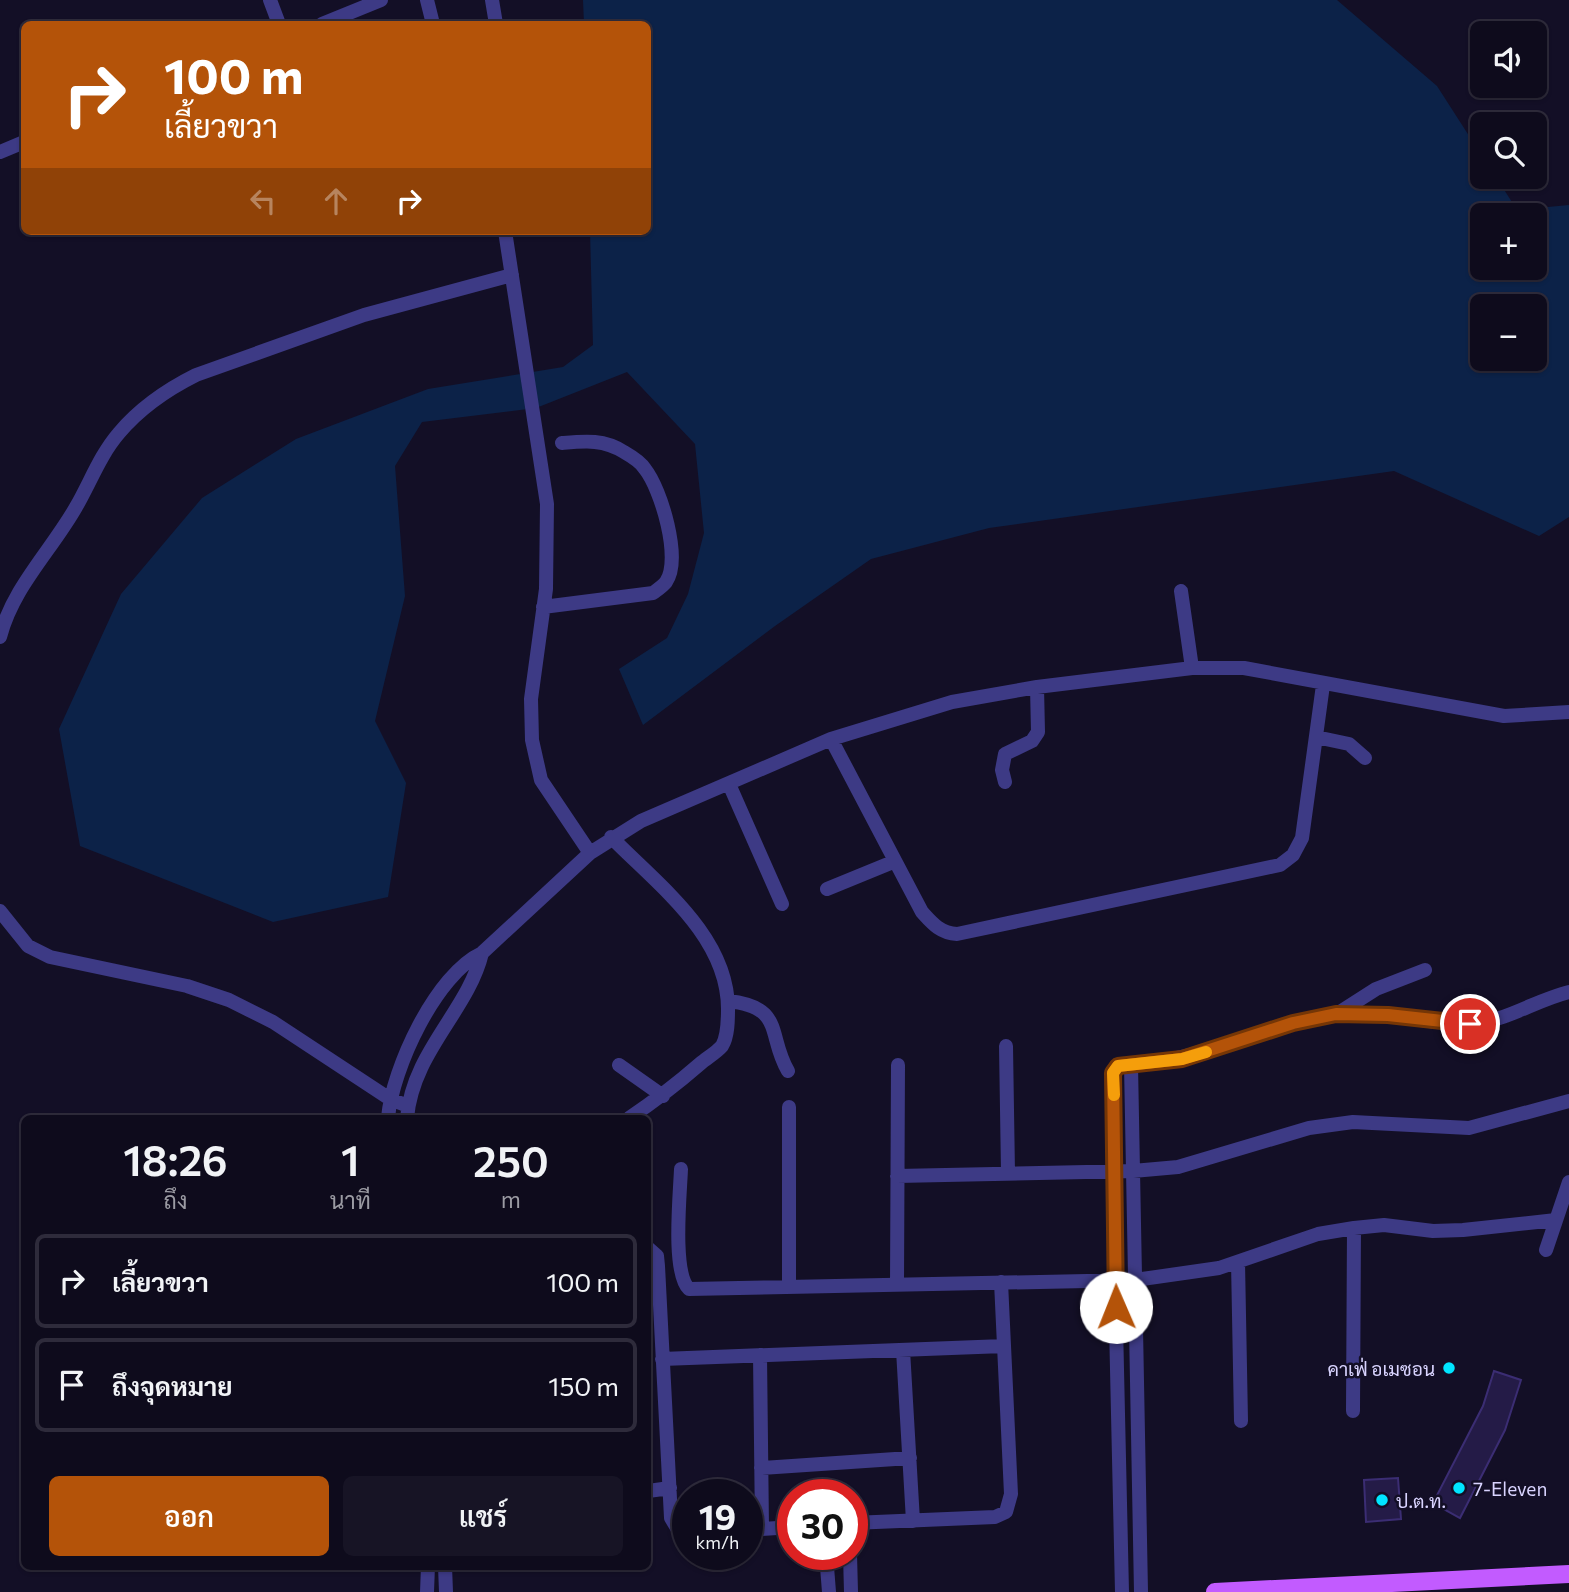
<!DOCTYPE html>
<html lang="th">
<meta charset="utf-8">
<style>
body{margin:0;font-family:Commissioner,Sarabun,sans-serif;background:#171425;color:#f1f3f6;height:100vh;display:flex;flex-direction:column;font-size:26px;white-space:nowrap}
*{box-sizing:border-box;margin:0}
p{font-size:23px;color:#9b9ba3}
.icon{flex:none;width:38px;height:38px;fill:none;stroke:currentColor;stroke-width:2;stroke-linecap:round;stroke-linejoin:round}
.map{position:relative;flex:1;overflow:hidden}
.sheet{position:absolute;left:21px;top:1115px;width:630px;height:455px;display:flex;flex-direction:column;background:#0e0b1c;border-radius:10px;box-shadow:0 2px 5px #0004,0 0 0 2px #2e2b3b}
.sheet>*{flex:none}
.top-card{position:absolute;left:21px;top:21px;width:630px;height:214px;border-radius:10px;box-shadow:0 2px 5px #0004,0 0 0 2px #2e2b3b;background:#b45309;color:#fff;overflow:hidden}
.buttons{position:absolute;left:1470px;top:21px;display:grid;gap:14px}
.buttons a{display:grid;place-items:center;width:77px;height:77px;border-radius:10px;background:#0e0b1c;box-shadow:0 2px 5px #0004,0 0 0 2px #2e2b3b;font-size:35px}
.speed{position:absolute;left:672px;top:1479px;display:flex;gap:14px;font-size:35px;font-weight:700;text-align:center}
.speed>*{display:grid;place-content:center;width:91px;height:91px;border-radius:50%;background:#0e0b1c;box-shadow:0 2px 5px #0004,0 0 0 2px #2e2b3b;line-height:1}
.speed small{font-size:18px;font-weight:400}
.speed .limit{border:10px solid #d22;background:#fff;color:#111}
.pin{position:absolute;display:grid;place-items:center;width:60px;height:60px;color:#fff;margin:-30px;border:4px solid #fff;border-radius:50%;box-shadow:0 2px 7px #0007}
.me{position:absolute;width:77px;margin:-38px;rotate:359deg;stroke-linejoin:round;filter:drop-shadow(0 0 5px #0008)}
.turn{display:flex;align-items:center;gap:24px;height:147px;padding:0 28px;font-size:32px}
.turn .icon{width:91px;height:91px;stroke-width:2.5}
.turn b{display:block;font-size:49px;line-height:60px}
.lanes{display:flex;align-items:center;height:66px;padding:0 28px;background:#0003;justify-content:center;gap:35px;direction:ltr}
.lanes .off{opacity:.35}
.eta{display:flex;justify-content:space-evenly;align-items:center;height:119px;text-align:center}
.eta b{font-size:42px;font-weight:600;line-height:49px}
.action{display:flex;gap:14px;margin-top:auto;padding:14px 28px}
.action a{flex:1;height:80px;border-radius:10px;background:#b45309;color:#fff;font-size:28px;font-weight:600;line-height:80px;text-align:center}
.action a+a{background:#171425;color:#f1f3f6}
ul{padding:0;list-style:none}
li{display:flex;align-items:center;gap:21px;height:94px;margin:0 14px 10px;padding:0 14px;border:4px solid #2e2b3b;border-radius:10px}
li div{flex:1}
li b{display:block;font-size:26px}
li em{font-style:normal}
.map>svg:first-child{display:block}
.water{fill:#0c2248;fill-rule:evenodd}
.building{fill:#241b47;stroke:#3b2d73;stroke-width:2}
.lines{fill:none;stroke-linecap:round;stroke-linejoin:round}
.minor{stroke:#3d3a85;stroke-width:14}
.primary{stroke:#c25bff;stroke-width:18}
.route-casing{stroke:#753606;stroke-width:18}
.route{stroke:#b45309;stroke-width:12}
.slow{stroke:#f59e0b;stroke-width:12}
.poi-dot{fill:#00e5ff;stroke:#130f26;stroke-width:2.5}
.labels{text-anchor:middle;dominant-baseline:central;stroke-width:5;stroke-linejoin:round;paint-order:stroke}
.poi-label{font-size:19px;fill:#d9d4ff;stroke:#130f26;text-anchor:start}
</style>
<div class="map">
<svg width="1569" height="1592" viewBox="0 0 1569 1592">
<rect width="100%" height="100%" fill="#130f26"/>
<path class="water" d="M 583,0 L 1337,0 L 1437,86 L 1482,156 L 1482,177 L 1496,177 L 1517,210 L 1569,205 L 1569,517 L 1539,536 L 1394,471 L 989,528 L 871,559 L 775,626 L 643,725 L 619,669 L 667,638 L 688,594 L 704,533 L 695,444 L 627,372 L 536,408 L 422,422 L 395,466 L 405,596 L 375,721 L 406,783 L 388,897 L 273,922 L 80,846 L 59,729 L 121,594 L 202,498 L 296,439 L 428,389 L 563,367 L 593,345 L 590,231 L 648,231 L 648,24 L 584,24 ZM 1482,215 L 1535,215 L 1535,268 L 1482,268 ZM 1482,306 L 1535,306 L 1535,359 L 1482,359 Z"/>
<path class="building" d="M 1494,1371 L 1521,1380 L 1505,1430 L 1460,1518 L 1433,1503 L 1483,1406 Z
M 1398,1478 L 1401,1519 L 1366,1522 L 1364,1480 Z"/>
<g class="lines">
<path class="minor" d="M 270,0 L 279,24
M 427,0 L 433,24
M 492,0 L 496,24
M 322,24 L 381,0
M 0,152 L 24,142
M 505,231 L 547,504 L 546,589 L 531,699 L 532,740 L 541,780 L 590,853
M 1181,591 L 1192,668
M 543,607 L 653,593 C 657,590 663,586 666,582 C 682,559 661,489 645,469 C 641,462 631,456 624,452 C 604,439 585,441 562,443
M 0,637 C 13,587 51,551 76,507 C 90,483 100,455 119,433 C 140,408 168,389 196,375 L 364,315 L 512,275
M 1316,737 L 1349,744 L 1365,758
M 831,739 L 922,912 C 932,923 940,933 957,934 L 1280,865 L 1293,855 L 1302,838 L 1323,685
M 1005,782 L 1002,770 L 1005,754 L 1032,741 L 1038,732 L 1037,687
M 729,784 L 782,904
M 611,837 C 658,885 728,936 728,1009 C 728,1020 728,1036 722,1046 C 717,1052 707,1058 701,1063 C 678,1083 655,1101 629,1118
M 827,889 L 893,862
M 0,911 L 28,946 L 50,957 L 187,986 L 229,1000 L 273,1022 L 390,1099 L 408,1106
M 728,1001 C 785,1007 767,1035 788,1071
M 1337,1014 L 1376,989 L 1425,970
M 1006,1046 L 1008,1173
M 619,1065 L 663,1096
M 1131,1065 L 1141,1592
M 789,1107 L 789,1287
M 388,1118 C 392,1069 436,974 482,953 L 590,853 L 641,821 L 831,739 L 952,702 L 1037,687 L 1192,668 L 1244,668 L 1504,716 L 1569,712
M 407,1118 C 413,1051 468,1011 482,953
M 681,1169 C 680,1195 672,1273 689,1289 L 1135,1280 L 1219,1268 L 1318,1234 L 1354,1228 L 1384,1225 L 1433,1231 L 1463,1230 L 1556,1220
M 897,1176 L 1133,1171 L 1178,1167 L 1309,1128 L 1353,1122 L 1469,1128 L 1569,1101
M 648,1248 L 657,1256 L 658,1266 L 671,1518 L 680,1533 L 688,1533
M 1546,1250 L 1569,1182
M 1238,1262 L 1241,1421
M 897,1284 L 898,1065
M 903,1350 L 913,1521
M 760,1355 L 762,1529
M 662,1359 L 1004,1346
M 1353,1411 L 1354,1228
M 761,1468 L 910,1458
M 648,1491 L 670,1488
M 852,1523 L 995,1517 L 1006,1512 L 1011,1494 L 1001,1282
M 747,1530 L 793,1527
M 826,1554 L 829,1592
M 850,1554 L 851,1592
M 445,1566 L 446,1592
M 427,1592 L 428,1566
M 1122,1592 L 1115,1280 L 1115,1069 L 1123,1065 C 1203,1063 1261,1023 1335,1014 C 1380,1009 1423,1024 1468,1024 C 1504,1023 1535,1000 1569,992"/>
<path class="primary" d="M 1215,1592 L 1569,1574"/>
</g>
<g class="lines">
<defs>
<path id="route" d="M 1116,1307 L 1113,1073 L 1118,1066 L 1182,1059 L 1293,1023 L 1336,1014 L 1388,1015 L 1470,1024"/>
</defs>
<use href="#route" class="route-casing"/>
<use href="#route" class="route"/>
<path class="slow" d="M 1114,1095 L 1113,1073 L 1118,1066 L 1182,1059 L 1206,1052"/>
</g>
<g class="poi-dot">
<circle cx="1449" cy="1368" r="7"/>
<circle cx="1459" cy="1488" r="7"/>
<circle cx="1382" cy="1500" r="7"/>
</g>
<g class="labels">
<g class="poi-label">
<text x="1435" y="1368" text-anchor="end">คาเฟ่ อเมซอน</text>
<text x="1473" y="1488">7-Eleven</text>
<text x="1396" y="1500">ป.ต.ท.</text>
</g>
</g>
</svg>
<div class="buttons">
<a><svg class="icon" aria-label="sound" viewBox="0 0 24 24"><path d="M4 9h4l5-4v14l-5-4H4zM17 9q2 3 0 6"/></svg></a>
<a><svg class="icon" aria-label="search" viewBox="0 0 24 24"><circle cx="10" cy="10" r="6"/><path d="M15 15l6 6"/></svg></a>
<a>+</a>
<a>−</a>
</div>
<div class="speed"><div>19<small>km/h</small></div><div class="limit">30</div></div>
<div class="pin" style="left:1470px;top:1024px;background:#d93025"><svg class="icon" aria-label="arrive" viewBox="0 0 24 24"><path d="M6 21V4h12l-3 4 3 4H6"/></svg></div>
<svg class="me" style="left:1116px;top:1307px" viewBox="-20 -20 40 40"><circle r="19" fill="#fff"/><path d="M0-13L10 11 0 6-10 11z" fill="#b45309"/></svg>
<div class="top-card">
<div class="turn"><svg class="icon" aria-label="right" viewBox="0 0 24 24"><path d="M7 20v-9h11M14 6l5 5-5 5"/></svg><div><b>100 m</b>เลี้ยวขวา</div></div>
<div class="lanes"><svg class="icon off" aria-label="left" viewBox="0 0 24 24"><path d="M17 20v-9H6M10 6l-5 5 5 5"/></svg><svg class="icon off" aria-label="ahead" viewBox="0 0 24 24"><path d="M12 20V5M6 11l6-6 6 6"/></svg><svg class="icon" aria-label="right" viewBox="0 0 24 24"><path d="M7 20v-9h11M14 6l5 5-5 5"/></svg></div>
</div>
<section class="sheet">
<div class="eta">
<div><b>18:26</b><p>ถึง</p></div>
<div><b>1</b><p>นาที</p></div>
<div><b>250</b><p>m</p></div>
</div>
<ul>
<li><svg class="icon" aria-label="right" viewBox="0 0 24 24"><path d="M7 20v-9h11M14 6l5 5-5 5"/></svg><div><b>เลี้ยวขวา</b></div><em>100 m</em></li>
<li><svg class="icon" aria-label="arrive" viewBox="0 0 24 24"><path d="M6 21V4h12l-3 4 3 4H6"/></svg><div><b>ถึงจุดหมาย</b></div><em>150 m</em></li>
</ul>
<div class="action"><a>ออก</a><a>แชร์</a></div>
</section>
</div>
